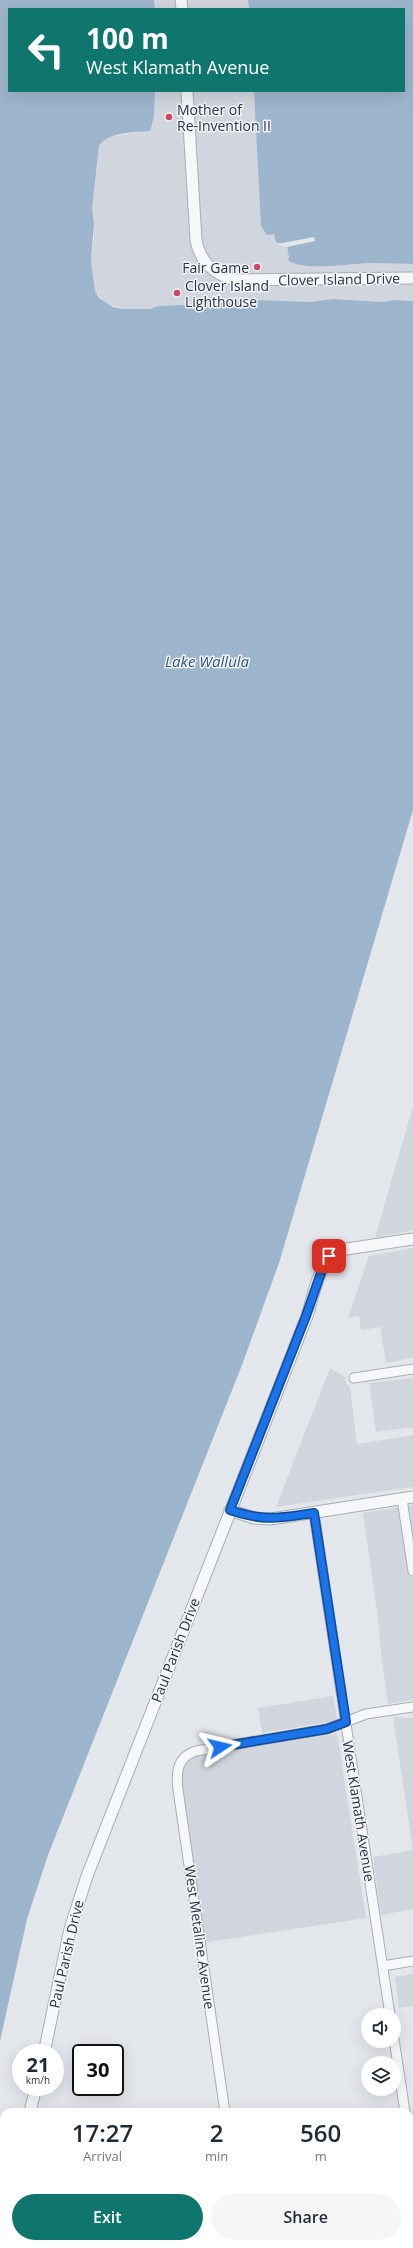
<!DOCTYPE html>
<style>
body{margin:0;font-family:"Open Sans",sans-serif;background:#f6f6f7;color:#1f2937;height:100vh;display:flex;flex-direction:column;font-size:15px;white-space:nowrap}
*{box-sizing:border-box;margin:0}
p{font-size:13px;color:#747a83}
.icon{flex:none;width:22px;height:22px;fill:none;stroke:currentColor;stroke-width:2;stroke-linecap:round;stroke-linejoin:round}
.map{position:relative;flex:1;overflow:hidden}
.drawer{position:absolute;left:0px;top:2108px;width:413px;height:140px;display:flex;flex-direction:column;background:#fff;border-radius:12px 12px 0 0;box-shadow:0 4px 16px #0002}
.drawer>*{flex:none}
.banner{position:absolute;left:8px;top:8px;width:397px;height:84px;border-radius:0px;box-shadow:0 4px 16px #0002;background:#0f766e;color:#fff;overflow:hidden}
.tools{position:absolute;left:361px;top:2008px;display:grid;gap:8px}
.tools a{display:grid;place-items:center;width:40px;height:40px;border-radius:50%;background:#fff;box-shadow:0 4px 16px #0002;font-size:20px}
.speed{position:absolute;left:12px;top:2044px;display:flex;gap:8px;font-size:20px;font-weight:700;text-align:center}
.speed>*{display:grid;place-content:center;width:52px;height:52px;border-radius:50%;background:#fff;box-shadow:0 4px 16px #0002;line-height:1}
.speed small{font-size:10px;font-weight:400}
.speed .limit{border:2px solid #111;border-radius:6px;background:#fff;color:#111}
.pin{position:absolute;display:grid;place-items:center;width:34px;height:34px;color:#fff;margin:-17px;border-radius:8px;box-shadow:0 2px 6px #0006}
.me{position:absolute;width:44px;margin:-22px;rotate:80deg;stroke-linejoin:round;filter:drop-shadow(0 0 3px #0008)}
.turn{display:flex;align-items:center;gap:14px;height:84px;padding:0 12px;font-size:18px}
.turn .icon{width:52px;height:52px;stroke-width:2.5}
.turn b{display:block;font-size:28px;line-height:34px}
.eta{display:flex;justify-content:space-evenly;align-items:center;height:68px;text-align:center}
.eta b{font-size:24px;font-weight:600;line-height:28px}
.primary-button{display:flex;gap:8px;margin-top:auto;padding:8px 12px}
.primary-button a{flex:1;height:46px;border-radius:24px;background:#0f766e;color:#fff;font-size:16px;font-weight:600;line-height:46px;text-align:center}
.primary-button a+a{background:#f6f6f7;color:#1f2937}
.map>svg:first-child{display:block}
.built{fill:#d1d5dd}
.water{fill:#9db5cc}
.pier{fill:#e3e6eb}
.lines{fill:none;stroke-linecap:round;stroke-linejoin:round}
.minor-casing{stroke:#a8adb6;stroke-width:11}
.tertiary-casing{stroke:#a8adb6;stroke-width:13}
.minor{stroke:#f6f7f9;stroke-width:9}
.tertiary{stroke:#f6f7f9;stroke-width:11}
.route-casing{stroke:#114b97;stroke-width:10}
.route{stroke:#1a73e8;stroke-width:7}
.poi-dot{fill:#d3455f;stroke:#f3f5f8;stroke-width:1.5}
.labels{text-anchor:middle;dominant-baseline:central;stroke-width:3;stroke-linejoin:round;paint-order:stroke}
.poi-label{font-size:14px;fill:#2a3444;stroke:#f3f5f8;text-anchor:start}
.street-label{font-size:14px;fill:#2a3444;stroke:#f3f5f8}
.water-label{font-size:15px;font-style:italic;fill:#32557a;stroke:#f3f5f8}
</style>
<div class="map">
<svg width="413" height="2248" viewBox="0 0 413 2248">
<rect width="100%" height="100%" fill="#e3e6eb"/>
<path class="built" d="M 154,0 L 248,0 L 249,9 L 155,9 Z
M 155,91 L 254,91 L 260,180 L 274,234 L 287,246 L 289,257 L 288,260 L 299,264 L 319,266 L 372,263 L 413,264 L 413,301 L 396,300 L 382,302 L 333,299 L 310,302 L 259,300 L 219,303 L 212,307 L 183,305 L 150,309 L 123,309 L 105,303 L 95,291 L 91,262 L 94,237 L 92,209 L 99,146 L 103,139 L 111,136 L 150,131 L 154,117 Z
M 413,1106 L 413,1230 L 375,1238 Z
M 413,1248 L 413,1358 L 386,1363 L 380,1327 L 361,1330 L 359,1316 L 348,1318 L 369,1256 Z
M 330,1368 L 345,1377 L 346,1383 L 350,1387 L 357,1444 L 413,1435 L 413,1487 L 276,1507 Z
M 413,1378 L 413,1427 L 376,1432 L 369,1383 Z
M 413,1505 L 413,1700 L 388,1704 L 379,1637 L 380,1633 L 363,1513 Z
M 333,1696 L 337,1718 L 334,1721 L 262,1733 L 258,1708 Z
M 393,1717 L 413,1718 L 413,1909 L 381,1915 L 373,1857 L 413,1850 Z
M 337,1734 L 366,1918 L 201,1943 L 179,1781 L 183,1764 L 196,1755 Z
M 413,1974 L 413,2006 L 399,2008 L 395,1977 Z"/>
<path class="water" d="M 0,0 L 154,0 L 155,9 L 9,9 L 9,91 L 155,91 L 154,117 L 150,131 C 133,133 109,131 99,146 L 92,209 L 94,224 L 91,261 L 95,291 L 99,298 L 113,307 L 123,309 L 150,309 L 158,306 L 183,305 L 212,307 L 219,303 L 259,300 L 310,302 L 333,299 L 382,302 L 396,300 L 413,301 L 413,810 L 279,1263 L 242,1365 L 48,1855 L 27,1919 L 0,2041 Z
M 248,0 L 413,0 L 413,264 C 399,264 386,263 373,263 C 355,263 300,272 288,260 L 289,257 L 287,246 L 276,242 L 274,234 L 267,235 L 261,226 L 254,91 L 404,91 L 404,9 L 249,9 Z"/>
<path class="pier" d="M 314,237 L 315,241 L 287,247 L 277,244 Z"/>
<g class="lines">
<defs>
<path id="minor" d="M 354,1378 L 413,1369
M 402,1499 L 413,1571
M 314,1513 L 390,2015
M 383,1966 L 413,1961
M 394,2039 L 405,2112
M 225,2112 L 178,1790 C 176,1772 177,1757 196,1751 L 327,1729 L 366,1714 L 413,1707
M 409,2139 L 413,2166
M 245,2244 L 245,2248"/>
<path id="tertiary" d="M 181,0 L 182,9
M 187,91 L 196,240 C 200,261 214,275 235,280 L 413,278
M 230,1510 L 254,1518 L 271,1519 L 413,1497
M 44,2053 L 70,1929 L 87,1876 L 307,1316 C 313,1297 320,1257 340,1250 L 413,1239
M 30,2112 L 36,2087
M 0,2217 L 4,2205"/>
</defs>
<use href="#minor" class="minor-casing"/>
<use href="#tertiary" class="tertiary-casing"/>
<use href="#minor" class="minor"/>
<use href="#tertiary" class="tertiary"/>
</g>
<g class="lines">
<defs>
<path id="route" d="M 220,1747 L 327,1729 L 346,1722 L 314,1513 C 278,1518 266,1522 230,1510 L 306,1316 L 323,1267 L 329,1256"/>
</defs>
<use href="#route" class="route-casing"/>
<use href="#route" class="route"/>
</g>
<g class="poi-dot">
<circle cx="169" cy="117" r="4"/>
<circle cx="257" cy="267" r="4"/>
<circle cx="177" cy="293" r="4"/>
</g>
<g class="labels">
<g class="poi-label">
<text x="177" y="109">Mother of<tspan x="177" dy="16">Re-Invention II</tspan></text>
<text x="249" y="267" text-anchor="end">Fair Game</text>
<text x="185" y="285">Clover Island<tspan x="185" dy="16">Lighthouse</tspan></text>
</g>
<g class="street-label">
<text transform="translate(339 279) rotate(-1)">Clover Island Drive</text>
<text transform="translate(175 1650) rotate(-69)">Paul Parish Drive</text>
<text transform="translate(359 1811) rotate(81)">West Klamath Avenue</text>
<text transform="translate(200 1937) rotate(82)">West Metaline Avenue</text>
<text transform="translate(66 1954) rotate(-77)">Paul Parish Drive</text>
</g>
<g class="water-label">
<text x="207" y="661">Lake Wallula</text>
</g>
</g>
</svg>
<div class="tools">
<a><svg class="icon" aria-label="sound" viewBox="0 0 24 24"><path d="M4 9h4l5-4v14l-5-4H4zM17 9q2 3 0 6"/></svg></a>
<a><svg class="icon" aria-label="layers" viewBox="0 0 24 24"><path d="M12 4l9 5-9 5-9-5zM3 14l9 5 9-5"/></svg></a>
</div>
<div class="speed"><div>21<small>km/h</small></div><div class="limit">30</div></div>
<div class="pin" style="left:329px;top:1256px;background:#d93025"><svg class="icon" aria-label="arrive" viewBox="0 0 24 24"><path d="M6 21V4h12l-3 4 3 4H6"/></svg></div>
<svg class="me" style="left:220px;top:1747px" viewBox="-20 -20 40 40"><path d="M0-17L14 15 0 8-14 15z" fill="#1a73e8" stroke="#fff" stroke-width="4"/></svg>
<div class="banner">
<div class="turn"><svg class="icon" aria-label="left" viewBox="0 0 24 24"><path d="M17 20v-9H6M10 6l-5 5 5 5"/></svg><div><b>100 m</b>West Klamath Avenue</div></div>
</div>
<section class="drawer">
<div class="eta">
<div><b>17:27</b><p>Arrival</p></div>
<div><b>2</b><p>min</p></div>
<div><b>560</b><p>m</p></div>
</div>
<div class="primary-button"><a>Exit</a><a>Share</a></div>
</section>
</div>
